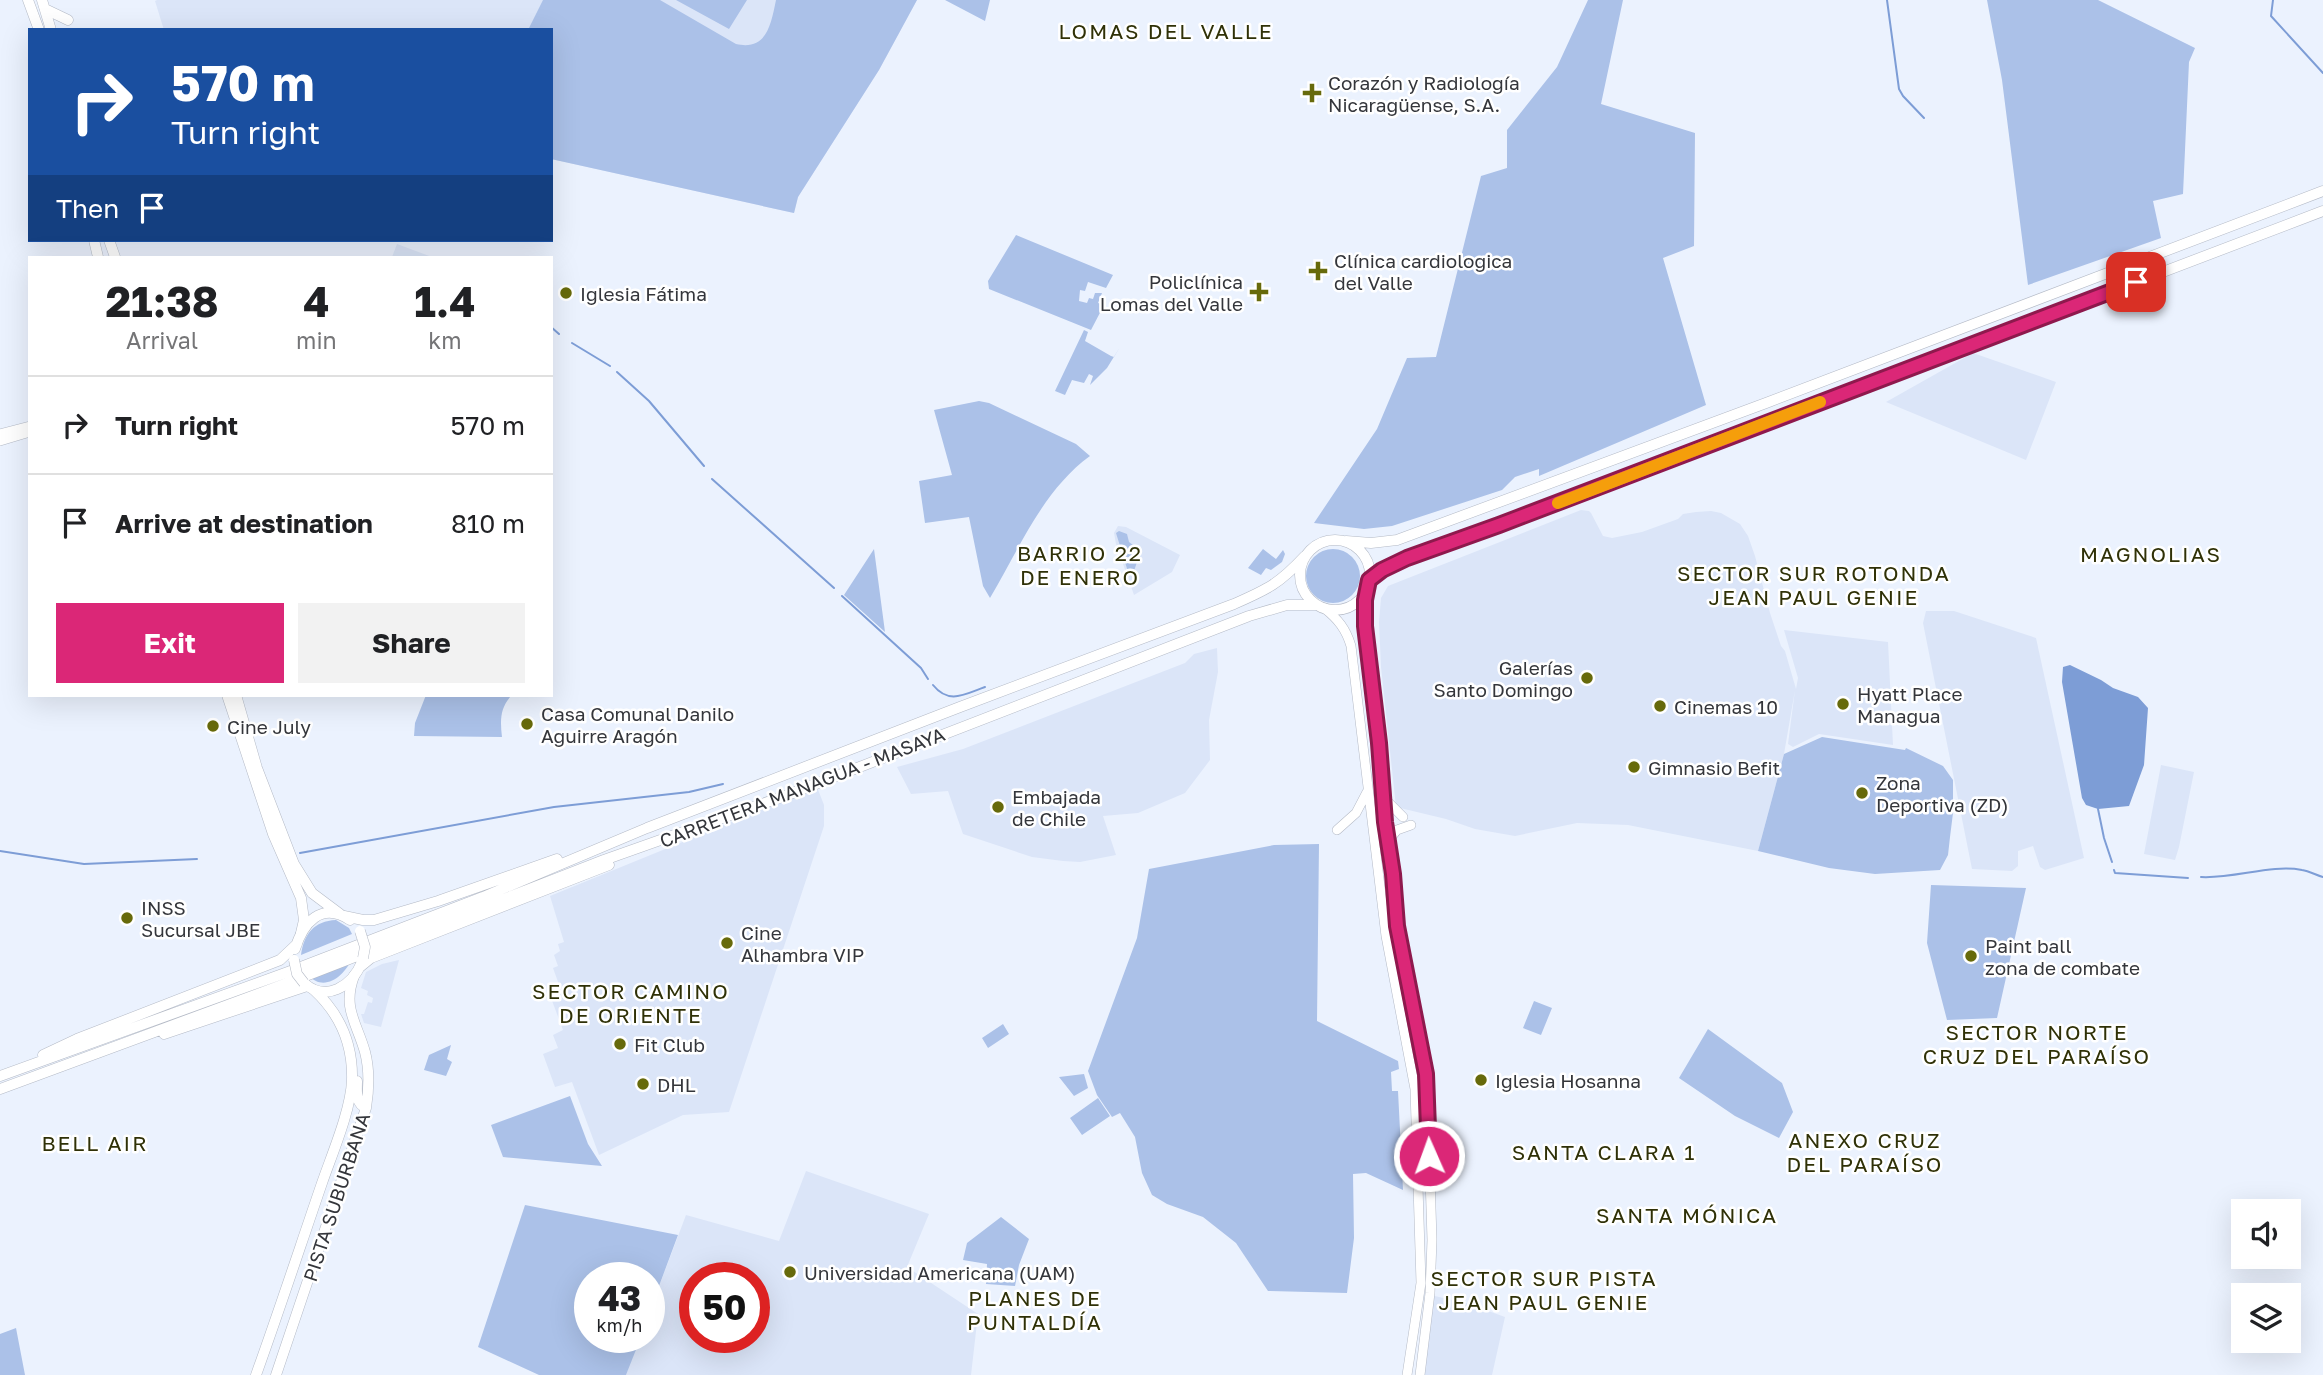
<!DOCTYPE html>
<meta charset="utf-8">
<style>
body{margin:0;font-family:"Golos Text",sans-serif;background:#f2f2f2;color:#202124;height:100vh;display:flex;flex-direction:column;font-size:26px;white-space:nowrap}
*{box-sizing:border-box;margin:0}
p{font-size:23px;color:#757577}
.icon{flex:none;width:38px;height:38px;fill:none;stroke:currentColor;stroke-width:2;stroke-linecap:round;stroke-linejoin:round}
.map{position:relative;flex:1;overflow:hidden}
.drawer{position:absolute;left:28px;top:256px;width:525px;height:441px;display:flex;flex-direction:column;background:#fff;border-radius:0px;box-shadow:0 7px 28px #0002}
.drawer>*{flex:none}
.banner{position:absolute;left:28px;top:28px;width:525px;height:214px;border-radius:0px;box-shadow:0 7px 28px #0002;background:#1a4fa0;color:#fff;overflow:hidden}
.buttons{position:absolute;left:2231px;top:1199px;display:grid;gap:14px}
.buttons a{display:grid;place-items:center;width:70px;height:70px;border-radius:0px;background:#fff;box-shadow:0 7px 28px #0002;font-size:35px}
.speed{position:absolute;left:574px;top:1262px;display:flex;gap:14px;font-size:35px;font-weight:700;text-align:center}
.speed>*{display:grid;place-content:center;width:91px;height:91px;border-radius:50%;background:#fff;box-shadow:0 7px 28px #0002;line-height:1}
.speed small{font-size:18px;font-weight:400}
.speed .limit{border:10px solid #d22;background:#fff;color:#111}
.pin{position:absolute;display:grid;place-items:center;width:60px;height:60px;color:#fff;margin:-30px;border-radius:14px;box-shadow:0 4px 10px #0006}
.me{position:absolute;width:77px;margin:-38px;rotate:358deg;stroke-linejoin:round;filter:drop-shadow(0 0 5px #0008)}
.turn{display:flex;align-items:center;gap:24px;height:147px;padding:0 28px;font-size:32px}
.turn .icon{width:91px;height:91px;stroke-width:2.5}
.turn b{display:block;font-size:49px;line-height:60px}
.then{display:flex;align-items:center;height:66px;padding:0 28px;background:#0003;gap:14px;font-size:26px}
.eta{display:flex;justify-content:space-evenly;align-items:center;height:119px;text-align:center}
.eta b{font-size:42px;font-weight:700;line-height:49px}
.cta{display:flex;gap:14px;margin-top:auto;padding:14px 28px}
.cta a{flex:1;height:80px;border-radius:0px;background:#db2777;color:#fff;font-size:28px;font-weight:700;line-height:80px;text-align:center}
.cta a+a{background:#f2f2f2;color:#202124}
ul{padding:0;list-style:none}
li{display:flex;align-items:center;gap:21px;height:98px;padding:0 28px;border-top:2px solid #e0e0e0}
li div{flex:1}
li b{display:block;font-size:26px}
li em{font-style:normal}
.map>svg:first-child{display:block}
.built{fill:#dbe5f8;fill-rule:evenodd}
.green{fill:#abc1e8}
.water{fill:#7d9dd6}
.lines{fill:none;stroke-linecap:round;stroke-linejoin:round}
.stream{stroke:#7d9dd6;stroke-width:2}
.secondary-casing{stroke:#b4bac6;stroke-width:10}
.primary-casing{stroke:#b4bac6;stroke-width:11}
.trunk-casing{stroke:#b4bac6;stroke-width:11}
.secondary{stroke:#fff;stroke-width:9}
.primary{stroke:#fff;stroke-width:10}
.trunk{stroke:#fff;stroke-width:10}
.trunk-bridge-casing{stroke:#b4bac6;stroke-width:11;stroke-linecap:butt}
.trunk-bridge{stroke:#fff;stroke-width:10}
.route-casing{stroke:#8e194d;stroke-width:18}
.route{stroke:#db2777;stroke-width:12}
.slow{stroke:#f59e0b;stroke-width:12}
.poi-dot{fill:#676a0b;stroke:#fff;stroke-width:2.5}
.labels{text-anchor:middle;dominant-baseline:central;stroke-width:5;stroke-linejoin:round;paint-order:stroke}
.poi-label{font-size:19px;fill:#34363b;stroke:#fff;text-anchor:start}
.street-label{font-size:19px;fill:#34363b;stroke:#fff}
.neighbourhood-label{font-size:21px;letter-spacing:2px;fill:#2f3107;stroke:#fff}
</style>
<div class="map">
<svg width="2323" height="1375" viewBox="0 0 2323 1375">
<rect width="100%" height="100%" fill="#ebf2fe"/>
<path class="built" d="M 157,0 L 917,0 L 879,70 L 798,197 L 794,213 L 551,159 L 551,30 L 164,30 L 155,1 Z
M 397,244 L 432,257 L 392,257 Z
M 1973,353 L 2056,382 L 2026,460 L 1886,402 Z
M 1581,510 L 1589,511 L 1591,513 L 1603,536 L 1612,538 L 1642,532 L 1678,519 L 1683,514 L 1696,512 L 1711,511 L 1721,513 L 1740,524 L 1748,536 L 1755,556 L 1770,613 L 1781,646 L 1785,651 L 1796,689 L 1798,678 L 1784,630 L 1888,642 L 1893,745 L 1819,734 L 1793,747 L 1788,744 L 1795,690 L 1784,754 L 1758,851 L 1628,825 L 1577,823 L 1515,836 L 1475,829 L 1446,819 L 1396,807 L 1381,667 L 1379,622 L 1381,598 L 1388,586 Z
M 1118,526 L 1126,527 L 1180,555 L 1172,572 L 1134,595 L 1116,544 L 1114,533 Z
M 1926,611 L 1954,611 L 2036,638 L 2084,858 L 2045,870 L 2040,867 L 2033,846 L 2018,851 L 2018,866 L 2012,871 L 1972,869 L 1923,623 Z
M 1217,648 L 1218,672 L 1209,720 L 1210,760 L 1185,793 L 1138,813 L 1103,816 L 1116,855 L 1080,862 L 1063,861 L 1032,857 L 963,834 L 948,791 L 911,794 L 897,767 L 963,749 L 1185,663 L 1194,654 Z
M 2161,765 L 2194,772 L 2179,847 L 2175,860 L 2144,854 Z
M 817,787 L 824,805 L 824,826 L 729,1112 L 683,1115 L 599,1155 L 572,1082 L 555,1087 L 543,1054 L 558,1048 L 553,1035 L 563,1030 L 551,998 L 562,993 L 553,968 L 558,966 L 554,955 L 560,951 L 558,944 L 564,942 L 550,896 Z
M 399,960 L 381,1027 L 364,1023 L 361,1014 L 364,1014 L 368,1002 L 372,1003 L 373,998 L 367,995 L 368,991 L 361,988 L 366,972 L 382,964 Z
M 806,1171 L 929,1214 L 907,1267 L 978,1314 L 971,1375 L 626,1375 L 640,1337 L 649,1337 L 649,1313 L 686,1215 L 779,1241 ZM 695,1278 L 754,1278 L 754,1337 L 695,1337 Z
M 1430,1295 L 1466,1303 L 1505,1317 L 1492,1375 L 1420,1375 Z"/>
<path class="green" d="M 543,0 L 660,0 L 736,44 C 767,51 771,24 776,0 L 917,0 L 879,70 L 798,197 L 794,213 L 551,159 L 551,30 L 528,30 Z
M 676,0 L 747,0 L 729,29 Z
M 945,0 L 990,0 L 985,21 Z
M 1588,0 L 1623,0 L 1601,104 L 1695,133 L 1694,246 L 1663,258 L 1706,405 L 1539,476 L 1539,469 L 1515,477 L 1502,490 L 1392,526 L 1364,529 L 1314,523 L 1377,429 L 1407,358 L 1436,357 L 1481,176 L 1507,168 L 1507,130 L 1557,67 Z
M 1987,0 L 2098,0 L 2195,48 L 2189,62 L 2183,194 L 2153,201 L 2161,238 L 2028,285 L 2002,80 Z
M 1016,235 L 1113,275 L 1106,288 L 1088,282 L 1085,291 L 1080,290 L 1079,301 L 1087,303 L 1089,298 L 1093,299 L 1095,293 L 1102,293 L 1098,303 L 1104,305 L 1091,330 L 989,289 L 988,281 Z
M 1084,330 L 1088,332 L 1085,341 L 1111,356 L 1114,357 L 1120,347 L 1107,368 L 1090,385 L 1093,376 L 1089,374 L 1084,383 L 1072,380 L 1065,395 L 1055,391 Z
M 979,401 L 989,403 L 1076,444 L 1090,456 C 1043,490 1019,549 990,598 L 983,586 L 969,517 L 925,523 L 919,481 L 952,475 L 934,410 Z
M 1119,531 L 1127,534 L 1129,542 L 1133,545 L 1131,549 L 1134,551 L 1131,558 L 1137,562 L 1134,571 L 1129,575 L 1116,533 Z
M1306 576a27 27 0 1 1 54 0a27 27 0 1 1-54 0Z
M 874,549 L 885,632 L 844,595 Z
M 1263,549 L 1276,559 L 1283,550 L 1285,554 L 1282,562 L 1271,570 L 1266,568 L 1261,575 L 1248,568 Z
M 426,695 L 512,695 C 500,707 500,720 502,737 L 414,736 L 415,723 Z
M 1822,737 L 1905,750 L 1906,748 L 1943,766 L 1953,780 L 1953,813 L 1950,837 L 1948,855 L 1940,870 L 1875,874 L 1829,868 L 1758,851 L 1784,754 Z
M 1319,844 L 1317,1021 L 1398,1061 L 1399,1069 L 1391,1072 L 1392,1091 L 1398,1091 L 1403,1190 L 1366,1173 L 1353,1174 L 1354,1238 L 1347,1293 L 1268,1291 L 1236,1243 L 1203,1217 L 1167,1204 L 1152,1195 L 1142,1173 L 1135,1137 L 1120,1113 L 1112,1117 L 1097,1095 L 1088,1071 L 1137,938 L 1149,869 L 1274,845 Z
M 1931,885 L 2026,888 L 1997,1018 L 1947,1020 L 1927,943 Z
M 336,920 L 349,928 L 352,934 L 301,955 C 304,934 314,921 336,920 Z
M 352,958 C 345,976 324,993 308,975 Z
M 1534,1001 L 1552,1008 L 1541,1035 L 1523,1028 Z
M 1003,1024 L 1009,1034 L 988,1048 L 982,1038 Z
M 1708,1029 L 1782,1083 L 1793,1112 L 1779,1138 L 1735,1116 L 1679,1078 Z
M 451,1045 L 447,1059 L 452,1062 L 446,1076 L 424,1070 L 429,1055 Z
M 1084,1074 L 1088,1088 L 1074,1096 L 1059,1077 Z
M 570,1096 L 588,1144 L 602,1166 L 503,1157 L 491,1125 Z
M 1098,1098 L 1110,1116 L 1082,1135 L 1070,1118 Z
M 525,1205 L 678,1235 L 649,1313 L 649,1278 L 590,1278 L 590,1337 L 641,1337 L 626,1375 L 539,1375 L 478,1347 Z
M 1001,1217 L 1029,1239 L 1019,1265 L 1015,1286 L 986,1284 L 987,1264 L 963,1260 L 967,1243 Z
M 16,1328 L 25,1375 L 0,1375 L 0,1334 Z"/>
<path class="water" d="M 2070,665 L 2101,680 L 2113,688 L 2138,697 L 2148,708 L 2144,765 L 2129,806 L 2098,809 L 2086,805 L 2082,798 L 2062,682 L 2063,667 Z"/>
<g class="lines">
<path class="stream" d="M 1887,0 L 1899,89 L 1903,96 L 1924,118
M 2273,0 L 2271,16 L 2323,73
M 551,327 L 559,334
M 572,343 L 610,366
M 617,372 L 649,401 L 704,466
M 712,479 L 834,588
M 842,596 L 921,668 L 928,679
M 933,685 C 949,705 965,694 985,687
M 2098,809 L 2104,838 L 2112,862
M 0,851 L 84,864 L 197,859
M 300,853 L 554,807 L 689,792 L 723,784
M 2114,870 L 2115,873 L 2188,878
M 2201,877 C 2234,879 2271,864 2302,870 C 2309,871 2316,875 2323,877"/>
<defs>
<path id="secondary" d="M 0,434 L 30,426
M 0,441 L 30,432
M 1366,591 L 1365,626 L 1397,926 L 1427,1081 L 1432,1240 L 1430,1293 L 1420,1375
M 1324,608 C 1338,619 1346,629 1351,646 L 1386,936 L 1415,1089 L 1421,1283 L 1407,1375
M 1383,797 L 1403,817
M 1337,830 L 1356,813 L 1367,792
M 1388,841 L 1397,830 L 1411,825"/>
<path id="primary" d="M 28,0 L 39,30
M 42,0 L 51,30
M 45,9 L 68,20
M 94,240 L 98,257
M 109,240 L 115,257
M 227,695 L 273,834 L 301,898 L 304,920 L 301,933
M 236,695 L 257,768 L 294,864 L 312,893 L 340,914
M 357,1081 C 357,1092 355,1103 366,1108
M 256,1375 C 279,1311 300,1247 322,1183 C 332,1154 351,1110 352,1080 C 353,1044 341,1015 314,990
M 276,1375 L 366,1108 C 369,1089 370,1071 365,1052 C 357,1023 342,1008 354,976"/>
<path id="trunk" d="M1300 575a35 35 0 1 1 70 0a35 35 0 1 1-70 0Z
M 1346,541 L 1371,543 L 1397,540 L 1766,403 L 2323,191
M 1369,580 C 1407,552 1456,541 1499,525 L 2323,211
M 344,916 L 363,920 L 374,920 L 438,901 L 557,859
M 295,949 C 303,923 321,901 350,920
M 360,967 L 371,958 L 609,865
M 304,983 C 326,1003 352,986 362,962
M 164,1034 L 307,986
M 43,1055 L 77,1039 L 280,960 L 297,944
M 0,1076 L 288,972 L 483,897 L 647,828 L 960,707 L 1234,604 C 1268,589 1279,584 1305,556
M 0,1089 L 290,982 L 604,860 L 790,794 L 1249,616 L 1287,605 L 1317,605"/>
</defs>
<use href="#secondary" class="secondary-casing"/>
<use href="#primary" class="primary-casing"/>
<use href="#trunk" class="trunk-casing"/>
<use href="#secondary" class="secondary"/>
<use href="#primary" class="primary"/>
<use href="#trunk" class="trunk"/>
<defs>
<path id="trunk-bridge" d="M 360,931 L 365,947 L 363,958
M 294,960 L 297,974 L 304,983"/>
</defs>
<use href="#trunk-bridge" class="trunk-bridge-casing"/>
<use href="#trunk-bridge" class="trunk-bridge"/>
</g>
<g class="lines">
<defs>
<path id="route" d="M 1429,1156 L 1426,1074 L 1397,926 L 1393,874 L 1385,822 L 1379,743 L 1365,626 L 1365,600 L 1369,580 L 1382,570 L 1407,558 L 1499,525 L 2136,282"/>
</defs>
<use href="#route" class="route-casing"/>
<use href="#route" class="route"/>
<path class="slow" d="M 1558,503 L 1820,402"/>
</g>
<g class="poi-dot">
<path d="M1308.5 82.5h7v7h7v7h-7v7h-7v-7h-7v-7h7z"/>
<path d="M1314.5 260.5h7v7h7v7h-7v7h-7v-7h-7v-7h7z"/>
<path d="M1255.5 281.5h7v7h7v7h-7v7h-7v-7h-7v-7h7z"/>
<circle cx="566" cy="293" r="7"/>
<circle cx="1587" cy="678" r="7"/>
<circle cx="1843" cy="704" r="7"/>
<circle cx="1660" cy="706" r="7"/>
<circle cx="527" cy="724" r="7"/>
<circle cx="213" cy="726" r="7"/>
<circle cx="1634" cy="767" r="7"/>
<circle cx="1862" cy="793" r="7"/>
<circle cx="998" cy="807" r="7"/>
<circle cx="127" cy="918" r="7"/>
<circle cx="727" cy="943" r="7"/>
<circle cx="1971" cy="956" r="7"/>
<circle cx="620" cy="1044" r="7"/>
<circle cx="1481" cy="1080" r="7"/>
<circle cx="643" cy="1084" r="7"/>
<circle cx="790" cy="1272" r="7"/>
</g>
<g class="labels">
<g class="poi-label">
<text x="1328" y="82">Corazón y Radiología<tspan x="1328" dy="22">Nicaragüense, S.A.</tspan></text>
<text x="1334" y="260">Clínica cardiologica<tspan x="1334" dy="22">del Valle</tspan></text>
<text x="1243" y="281" text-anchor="end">Policlínica<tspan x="1243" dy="22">Lomas del Valle</tspan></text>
<text x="580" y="293">Iglesia Fátima</text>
<text x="1573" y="667" text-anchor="end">Galerías<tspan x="1573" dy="22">Santo Domingo</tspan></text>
<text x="1857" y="693">Hyatt Place<tspan x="1857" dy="22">Managua</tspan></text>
<text x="1674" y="706">Cinemas 10</text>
<text x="541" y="713">Casa Comunal Danilo<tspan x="541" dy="22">Aguirre Aragón</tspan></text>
<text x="227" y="726">Cine July</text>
<text x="1648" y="767">Gimnasio Befit</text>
<text x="1876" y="782">Zona<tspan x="1876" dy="22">Deportiva (ZD)</tspan></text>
<text x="1012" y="796">Embajada<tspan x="1012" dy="22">de Chile</tspan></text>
<text x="141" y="907">INSS<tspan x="141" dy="22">Sucursal JBE</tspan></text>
<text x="741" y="932">Cine<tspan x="741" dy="22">Alhambra VIP</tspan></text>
<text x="1985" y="945">Paint ball<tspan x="1985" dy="22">zona de combate</tspan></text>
<text x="634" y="1044">Fit Club</text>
<text x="1495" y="1080">Iglesia Hosanna</text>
<text x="657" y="1084">DHL</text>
<text x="804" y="1272">Universidad Americana (UAM)</text>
</g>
<g class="street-label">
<text transform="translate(802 787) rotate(-21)">CARRETERA MANAGUA - MASAYA</text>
<text transform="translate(336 1197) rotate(-72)">PISTA SUBURBANA</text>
</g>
<g class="neighbourhood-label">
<text x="1166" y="31">LOMAS DEL VALLE</text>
<text x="1080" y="553">BARRIO 22<tspan x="1080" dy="24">DE ENERO</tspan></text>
<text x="2151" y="554">MAGNOLIAS</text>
<text x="1814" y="573">SECTOR SUR ROTONDA<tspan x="1814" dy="24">JEAN PAUL GENIE</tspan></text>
<text x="631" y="991">SECTOR CAMINO<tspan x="631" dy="24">DE ORIENTE</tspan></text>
<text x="2037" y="1032">SECTOR NORTE<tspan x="2037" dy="24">CRUZ DEL PARAÍSO</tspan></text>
<text x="1865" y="1140">ANEXO CRUZ<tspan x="1865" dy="24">DEL PARAÍSO</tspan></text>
<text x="95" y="1143">BELL AIR</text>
<text x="1604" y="1152">SANTA CLARA 1</text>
<text x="1687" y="1215">SANTA MÓNICA</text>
<text x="1544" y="1278">SECTOR SUR PISTA<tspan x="1544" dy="24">JEAN PAUL GENIE</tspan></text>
<text x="1035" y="1298">PLANES DE<tspan x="1035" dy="24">PUNTALDÍA</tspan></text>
</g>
</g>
</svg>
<div class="buttons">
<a><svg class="icon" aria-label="sound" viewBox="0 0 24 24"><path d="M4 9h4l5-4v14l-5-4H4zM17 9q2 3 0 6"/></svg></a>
<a><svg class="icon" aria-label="layers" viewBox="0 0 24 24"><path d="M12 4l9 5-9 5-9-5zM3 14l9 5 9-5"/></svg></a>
</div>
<div class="speed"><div>43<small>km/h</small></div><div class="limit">50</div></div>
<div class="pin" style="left:2136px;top:282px;background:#d93025"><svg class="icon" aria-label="arrive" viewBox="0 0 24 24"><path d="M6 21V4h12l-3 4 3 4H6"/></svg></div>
<svg class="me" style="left:1429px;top:1156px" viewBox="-20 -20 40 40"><circle r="17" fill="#db2777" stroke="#fff" stroke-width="3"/><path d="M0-11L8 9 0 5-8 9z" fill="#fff"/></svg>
<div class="banner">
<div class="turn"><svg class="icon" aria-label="right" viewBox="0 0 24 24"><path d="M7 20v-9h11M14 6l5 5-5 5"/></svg><div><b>570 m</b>Turn right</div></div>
<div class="then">Then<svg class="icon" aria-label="arrive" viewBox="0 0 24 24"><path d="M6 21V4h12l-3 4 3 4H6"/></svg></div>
</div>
<section class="drawer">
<div class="eta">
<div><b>21:38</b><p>Arrival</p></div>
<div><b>4</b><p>min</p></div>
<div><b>1.4</b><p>km</p></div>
</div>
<ul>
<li><svg class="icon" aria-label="right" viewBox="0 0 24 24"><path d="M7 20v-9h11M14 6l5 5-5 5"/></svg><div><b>Turn right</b></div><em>570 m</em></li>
<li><svg class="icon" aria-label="arrive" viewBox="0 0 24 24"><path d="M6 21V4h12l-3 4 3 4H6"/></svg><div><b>Arrive at destination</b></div><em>810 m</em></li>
</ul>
<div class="cta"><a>Exit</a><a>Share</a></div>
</section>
</div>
